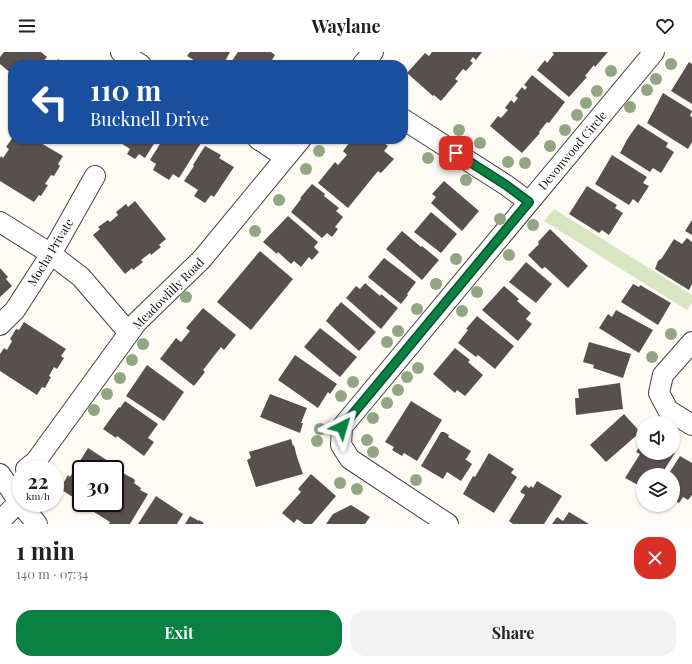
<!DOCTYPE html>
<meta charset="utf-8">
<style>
body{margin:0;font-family:"Playfair Display",serif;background:#f2f2f2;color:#202124;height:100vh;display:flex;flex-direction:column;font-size:15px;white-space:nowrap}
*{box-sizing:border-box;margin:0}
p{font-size:13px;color:#757577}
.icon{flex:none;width:22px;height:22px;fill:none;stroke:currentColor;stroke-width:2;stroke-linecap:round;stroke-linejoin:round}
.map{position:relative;height:472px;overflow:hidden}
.details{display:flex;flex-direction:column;background:#fff;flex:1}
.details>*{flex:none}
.hud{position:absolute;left:8px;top:8px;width:400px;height:84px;border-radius:16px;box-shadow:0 1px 3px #0004;background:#1a4fa0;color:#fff;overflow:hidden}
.controls{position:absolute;left:636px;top:364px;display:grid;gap:8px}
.controls a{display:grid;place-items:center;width:44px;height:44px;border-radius:50%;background:#fff;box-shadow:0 1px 3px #0004;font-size:20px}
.speed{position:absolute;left:12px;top:408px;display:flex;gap:8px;font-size:20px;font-weight:700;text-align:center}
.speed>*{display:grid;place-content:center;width:52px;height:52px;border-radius:50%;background:#fff;box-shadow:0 1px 3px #0004;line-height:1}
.speed small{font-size:10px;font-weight:400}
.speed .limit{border:2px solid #111;border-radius:6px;background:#fff;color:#111}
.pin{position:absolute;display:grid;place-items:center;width:34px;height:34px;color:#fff;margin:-17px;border-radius:8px;box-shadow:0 2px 6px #0006}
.me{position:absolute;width:44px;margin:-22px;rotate:40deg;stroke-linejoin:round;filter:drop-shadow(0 0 3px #0008)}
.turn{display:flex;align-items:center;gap:14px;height:84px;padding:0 16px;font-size:18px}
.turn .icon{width:52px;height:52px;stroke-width:2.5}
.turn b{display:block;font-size:28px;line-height:34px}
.round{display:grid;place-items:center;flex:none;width:42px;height:42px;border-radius:16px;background:#f2f2f2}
.head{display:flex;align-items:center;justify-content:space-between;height:68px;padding:0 16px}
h1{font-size:24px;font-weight:700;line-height:30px}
.button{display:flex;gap:8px;margin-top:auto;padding:8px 16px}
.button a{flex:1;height:46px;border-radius:16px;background:#0b8043;color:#fff;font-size:16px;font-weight:700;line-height:46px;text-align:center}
.button a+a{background:#f2f2f2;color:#202124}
header{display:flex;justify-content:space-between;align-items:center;height:52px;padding:0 16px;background:#fff;font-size:18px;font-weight:700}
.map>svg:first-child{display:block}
.green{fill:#d8e5c1}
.building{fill:#58504e}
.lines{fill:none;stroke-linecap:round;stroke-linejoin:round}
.minor-casing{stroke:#434343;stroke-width:22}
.minor{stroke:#fff;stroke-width:20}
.tree{fill:#92a684}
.route-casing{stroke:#07532c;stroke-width:10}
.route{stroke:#0b8043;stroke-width:7}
.labels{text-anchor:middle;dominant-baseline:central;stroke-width:4;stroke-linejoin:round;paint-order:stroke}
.street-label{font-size:12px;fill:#101010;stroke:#fff}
</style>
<header><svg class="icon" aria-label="menu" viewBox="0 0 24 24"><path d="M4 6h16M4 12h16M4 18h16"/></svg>Waylane<svg class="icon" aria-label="heart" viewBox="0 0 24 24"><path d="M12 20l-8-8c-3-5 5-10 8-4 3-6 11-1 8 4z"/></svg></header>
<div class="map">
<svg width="692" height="472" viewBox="0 0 692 472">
<rect width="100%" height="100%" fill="#fefbf5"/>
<path class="green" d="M 554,157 L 692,243 L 692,251 L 687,258 L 544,169 Z"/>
<path class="building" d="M 4,0 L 41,0 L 47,5 L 40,13 L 13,13 L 13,23 L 0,12 L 0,5 Z
M 190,0 L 230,0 L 223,13 L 202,13 L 187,4 Z
M 238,0 L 271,0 L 275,3 L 269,13 L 229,13 Z
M 432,0 L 482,0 L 476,8 L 473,5 L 470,9 L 473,11 L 466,19 L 463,17 L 455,27 L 458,29 L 441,49 L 434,43 L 433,44 L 407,21 L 425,1 L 429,4 Z
M 552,0 L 608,0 L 595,15 L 594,13 L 585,24 L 587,25 L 569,45 L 537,18 L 545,8 L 547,11 L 554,2 Z
M 58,7 L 64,11 L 69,13 L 54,13 Z
M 689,10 L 692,12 L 692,52 L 671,39 Z
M 532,23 L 565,50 L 549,71 L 547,70 L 539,80 L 540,81 L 522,101 L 490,74 L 498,64 L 501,66 L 508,58 L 505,56 L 511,48 L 514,51 L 518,46 L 515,44 L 522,35 L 525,38 L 527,35 L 524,33 Z
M 663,41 L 692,59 L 690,64 L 692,65 L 692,90 L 688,97 L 647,71 Z
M 638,72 L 668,91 L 666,95 L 674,100 L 661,121 L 653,116 L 650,120 L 620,101 L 628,86 Z
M 13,85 L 13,87 L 34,87 L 63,104 L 58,112 L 60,114 L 54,124 L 51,123 L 45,132 L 48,133 L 41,144 L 39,143 L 34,150 L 0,129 L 0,106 L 1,104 L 3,106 L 9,97 L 6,95 Z
M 115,87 L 157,87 L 145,106 L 139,102 L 135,107 L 127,102 L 130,97 Z
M 163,87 L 194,87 L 201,91 L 179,126 L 173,122 L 169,128 L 153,118 L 156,112 L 150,108 Z
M 352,87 L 369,87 L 371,89 L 373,87 L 379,87 L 388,94 L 384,99 L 394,107 L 381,121 L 378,119 L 348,156 L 318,131 L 335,110 L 338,113 L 347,103 L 343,99 Z
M 205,94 L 221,103 L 219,106 L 234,115 L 214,145 L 211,143 L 205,151 L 194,144 L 198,138 L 184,129 L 194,114 L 193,113 Z
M 612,103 L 647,125 L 643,131 L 649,134 L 638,151 L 633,147 L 629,153 L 595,132 Z
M 444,129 L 479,159 L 462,179 L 431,151 L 436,145 L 432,142 Z
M 312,132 L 325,142 L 324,144 L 339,156 L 336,159 L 343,165 L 335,175 L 338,177 L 332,185 L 327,181 L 322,186 L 291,160 L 301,147 L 300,146 Z
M 587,134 L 617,153 L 615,156 L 623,161 L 609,183 L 602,178 L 599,181 L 569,162 Z
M 135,149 L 166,187 L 159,193 L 161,195 L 151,203 L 150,201 L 141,208 L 143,210 L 133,218 L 132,216 L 125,222 L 93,183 L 100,177 L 98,175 L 108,168 L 110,170 L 118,163 L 116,160 L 126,152 L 128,155 Z
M 431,160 L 457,182 L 441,201 L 414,180 Z
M 288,164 L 318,190 L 314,195 L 319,200 L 312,208 L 309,205 L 301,215 L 294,209 L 291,212 L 278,200 L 277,202 L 263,190 Z
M 692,168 L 692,183 L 685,179 Z
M 550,177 L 588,214 L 568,236 L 545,215 L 542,217 L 528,203 L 539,192 L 538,190 Z
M 402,179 L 421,195 L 422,194 L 439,208 L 422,228 L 386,197 Z
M 687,186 L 692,190 L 692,232 L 689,238 L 655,217 L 658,209 L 662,206 L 674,187 L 682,192 Z
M 260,199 L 293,227 L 251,278 L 217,250 Z
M 384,206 L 416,230 L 407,242 L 408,243 L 401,252 L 368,225 Z
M 526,210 L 552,232 L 536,251 L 509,230 Z
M 0,216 L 8,225 L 6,227 L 12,234 L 0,245 Z
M 365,231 L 380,244 L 381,242 L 398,256 L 381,277 L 346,246 L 356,234 L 360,237 Z
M 633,232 L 639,235 L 640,233 L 671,251 L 658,273 L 621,250 Z
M 504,234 L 519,247 L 517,249 L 531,261 L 526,267 L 532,272 L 518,289 L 482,258 Z
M 341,250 L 376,280 L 359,299 L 326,269 L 337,254 L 337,255 Z
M 203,256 L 236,283 L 224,298 L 221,295 L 203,318 L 205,320 L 194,334 L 160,307 L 176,286 L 181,290 L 190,279 L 186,276 Z
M 616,258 L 653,278 L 639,301 L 599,276 L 608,262 L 612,265 Z
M 477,264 L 514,294 L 495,317 L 478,303 L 476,305 L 458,291 L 468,278 L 466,277 Z
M 24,270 L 66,297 L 61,304 L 64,306 L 57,317 L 54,315 L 49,324 L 51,325 L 45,336 L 42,335 L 37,343 L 0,319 L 0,302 L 4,296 L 7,298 L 12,289 L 10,287 L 16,277 L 19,278 Z
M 320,276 L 357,305 L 340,325 L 304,295 Z
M 589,290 L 631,302 L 623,326 L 593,316 L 594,313 L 583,310 Z
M 455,296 L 470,308 L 468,310 L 483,323 L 465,344 L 457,338 L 455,341 L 433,322 Z
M 295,303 L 337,332 L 330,342 L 328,340 L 318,356 L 278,328 Z
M 147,313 L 184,340 L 164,369 L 126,344 Z
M 620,331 L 623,357 L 576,363 L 575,346 L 579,346 L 578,337 Z
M 270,342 L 307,356 L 301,371 L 303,371 L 300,381 L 260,365 Z
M 125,349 L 158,372 L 148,386 L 154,390 L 144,404 L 117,384 L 116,386 L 103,377 L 119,355 L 120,356 Z
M 411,349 L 442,368 L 417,409 L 404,401 L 402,404 L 392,398 L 394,395 L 385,390 Z
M 624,362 L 641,381 L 638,384 L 637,383 L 606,410 L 590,393 Z
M 441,380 L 444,380 L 449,383 L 448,385 L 471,399 L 466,407 L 465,407 L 472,412 L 461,429 L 447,420 L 443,427 L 421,414 Z
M 291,387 L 293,394 L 294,393 L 297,405 L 303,422 L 256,435 L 247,408 L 251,406 L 249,400 Z
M 643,389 L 643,401 L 673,401 L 673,400 L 675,401 L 661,423 L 643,423 L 643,430 L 641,428 L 638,433 L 625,426 L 640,402 L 636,400 Z
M 88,396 L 116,414 L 115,417 L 81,417 L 81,450 L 60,437 L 68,423 L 70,425 Z
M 489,401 L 514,417 L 511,421 L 517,425 L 494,461 L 463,442 L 473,424 L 475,425 Z
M 680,404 L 692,411 L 692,443 L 688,448 L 683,445 L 679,451 L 673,447 L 673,423 L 668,423 Z
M 121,420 L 134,427 L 135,429 L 134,431 L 141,436 L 140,438 L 148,442 L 130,472 L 109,472 L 110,470 L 94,460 L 100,451 L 115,451 L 115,430 Z
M 311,422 L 336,444 L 312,472 L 304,472 L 297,467 L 294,471 L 282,461 L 301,440 L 298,437 Z
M 537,429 L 562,444 L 544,472 L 513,472 L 509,469 L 525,443 L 520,440 L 525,433 L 529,436 L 531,434 L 533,436 Z
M 156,444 L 183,462 L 177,472 L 138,472 Z
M 351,453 L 370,465 L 365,472 L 326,472 L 333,462 Z
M 569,460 L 589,472 L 552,472 L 557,465 L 563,469 Z
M 190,464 L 199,469 L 199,468 L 204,471 L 203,472 L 185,472 Z"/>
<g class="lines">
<defs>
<path id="minor" d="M 121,0 L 141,13
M 362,13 L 373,0
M 403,67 L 506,133 L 529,150
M 258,87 L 285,105
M 0,170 L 51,202 L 81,225 L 129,281
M 0,273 L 15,258 L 51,202 L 95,124
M 692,290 L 663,323 L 659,341 L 668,358 L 692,373
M 26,417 L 36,409 L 137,270 L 202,207 L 301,87
M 0,422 L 19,450 L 37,472
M 0,469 L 19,450
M 448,472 L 350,407 L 341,393 L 342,375 L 654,0"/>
</defs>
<use href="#minor" class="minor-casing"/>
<use href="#minor" class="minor"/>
</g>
<g class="tree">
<circle cx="671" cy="12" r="6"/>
<circle cx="611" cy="19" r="6"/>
<circle cx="656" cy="27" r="6"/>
<circle cx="647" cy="38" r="6"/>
<circle cx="597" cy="39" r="6"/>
<circle cx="586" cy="51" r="6"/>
<circle cx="630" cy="55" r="6"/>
<circle cx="577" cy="63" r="6"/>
<circle cx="459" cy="78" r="6"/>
<circle cx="565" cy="78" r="6"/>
<circle cx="480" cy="91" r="6"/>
<circle cx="550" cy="94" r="6"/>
<circle cx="319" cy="99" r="6"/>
<circle cx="428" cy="106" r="6"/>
<circle cx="508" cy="110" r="6"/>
<circle cx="525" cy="111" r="6"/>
<circle cx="306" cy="117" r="6"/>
<circle cx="466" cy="128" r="6"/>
<circle cx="279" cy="148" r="6"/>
<circle cx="500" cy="167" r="6"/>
<circle cx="533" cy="173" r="6"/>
<circle cx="255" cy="179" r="6"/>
<circle cx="509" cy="203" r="6"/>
<circle cx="456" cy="207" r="6"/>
<circle cx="436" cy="232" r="6"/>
<circle cx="477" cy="240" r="6"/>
<circle cx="186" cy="245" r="6"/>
<circle cx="417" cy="257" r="6"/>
<circle cx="462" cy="259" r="6"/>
<circle cx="398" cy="279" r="6"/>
<circle cx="671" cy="282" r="6"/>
<circle cx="387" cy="290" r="6"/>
<circle cx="143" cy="292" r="6"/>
<circle cx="652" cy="305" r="6"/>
<circle cx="132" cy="308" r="6"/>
<circle cx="418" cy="316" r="6"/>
<circle cx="407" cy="325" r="6"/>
<circle cx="120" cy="326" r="6"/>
<circle cx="353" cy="330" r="6"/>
<circle cx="398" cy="338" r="6"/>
<circle cx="107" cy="342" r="6"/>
<circle cx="341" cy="344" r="6"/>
<circle cx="387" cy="351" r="6"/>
<circle cx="94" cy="358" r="6"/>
<circle cx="373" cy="366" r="6"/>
<circle cx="320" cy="377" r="6"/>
<circle cx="367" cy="388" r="6"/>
<circle cx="317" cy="389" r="6"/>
<circle cx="373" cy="400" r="6"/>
<circle cx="416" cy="428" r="6"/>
<circle cx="340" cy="431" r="6"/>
<circle cx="357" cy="437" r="6"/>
</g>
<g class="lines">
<defs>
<path id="route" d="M 342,375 L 529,150 L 506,133 L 456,101"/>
</defs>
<use href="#route" class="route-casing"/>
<use href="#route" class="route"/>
</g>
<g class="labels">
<g class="street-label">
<text transform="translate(572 98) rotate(-50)">Devonwood Circle</text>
<text transform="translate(50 200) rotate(-59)">Mocha Private</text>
<text transform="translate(168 241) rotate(-45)">Meadowlilly Road</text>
</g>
</g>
</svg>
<div class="controls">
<a><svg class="icon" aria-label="sound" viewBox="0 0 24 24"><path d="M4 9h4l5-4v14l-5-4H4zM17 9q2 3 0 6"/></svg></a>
<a><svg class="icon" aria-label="layers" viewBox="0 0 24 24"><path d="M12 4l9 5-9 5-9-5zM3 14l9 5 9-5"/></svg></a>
</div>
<div class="speed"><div>22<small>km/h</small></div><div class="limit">30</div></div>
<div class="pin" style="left:456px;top:101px;background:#d93025"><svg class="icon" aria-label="arrive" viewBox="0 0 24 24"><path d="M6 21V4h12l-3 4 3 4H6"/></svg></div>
<svg class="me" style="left:342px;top:375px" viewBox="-20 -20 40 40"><path d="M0-17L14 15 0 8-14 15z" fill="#0b8043" stroke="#fff" stroke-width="4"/></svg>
<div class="hud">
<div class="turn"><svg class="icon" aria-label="left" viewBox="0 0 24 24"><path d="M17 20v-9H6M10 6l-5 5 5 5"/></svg><div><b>110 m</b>Bucknell Drive</div></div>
</div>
</div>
<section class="details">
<div class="head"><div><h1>1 min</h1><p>140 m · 07:34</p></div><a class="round" style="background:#d93025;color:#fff"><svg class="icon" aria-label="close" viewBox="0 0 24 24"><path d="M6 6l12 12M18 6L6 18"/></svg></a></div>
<div class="button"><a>Exit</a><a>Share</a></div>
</section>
